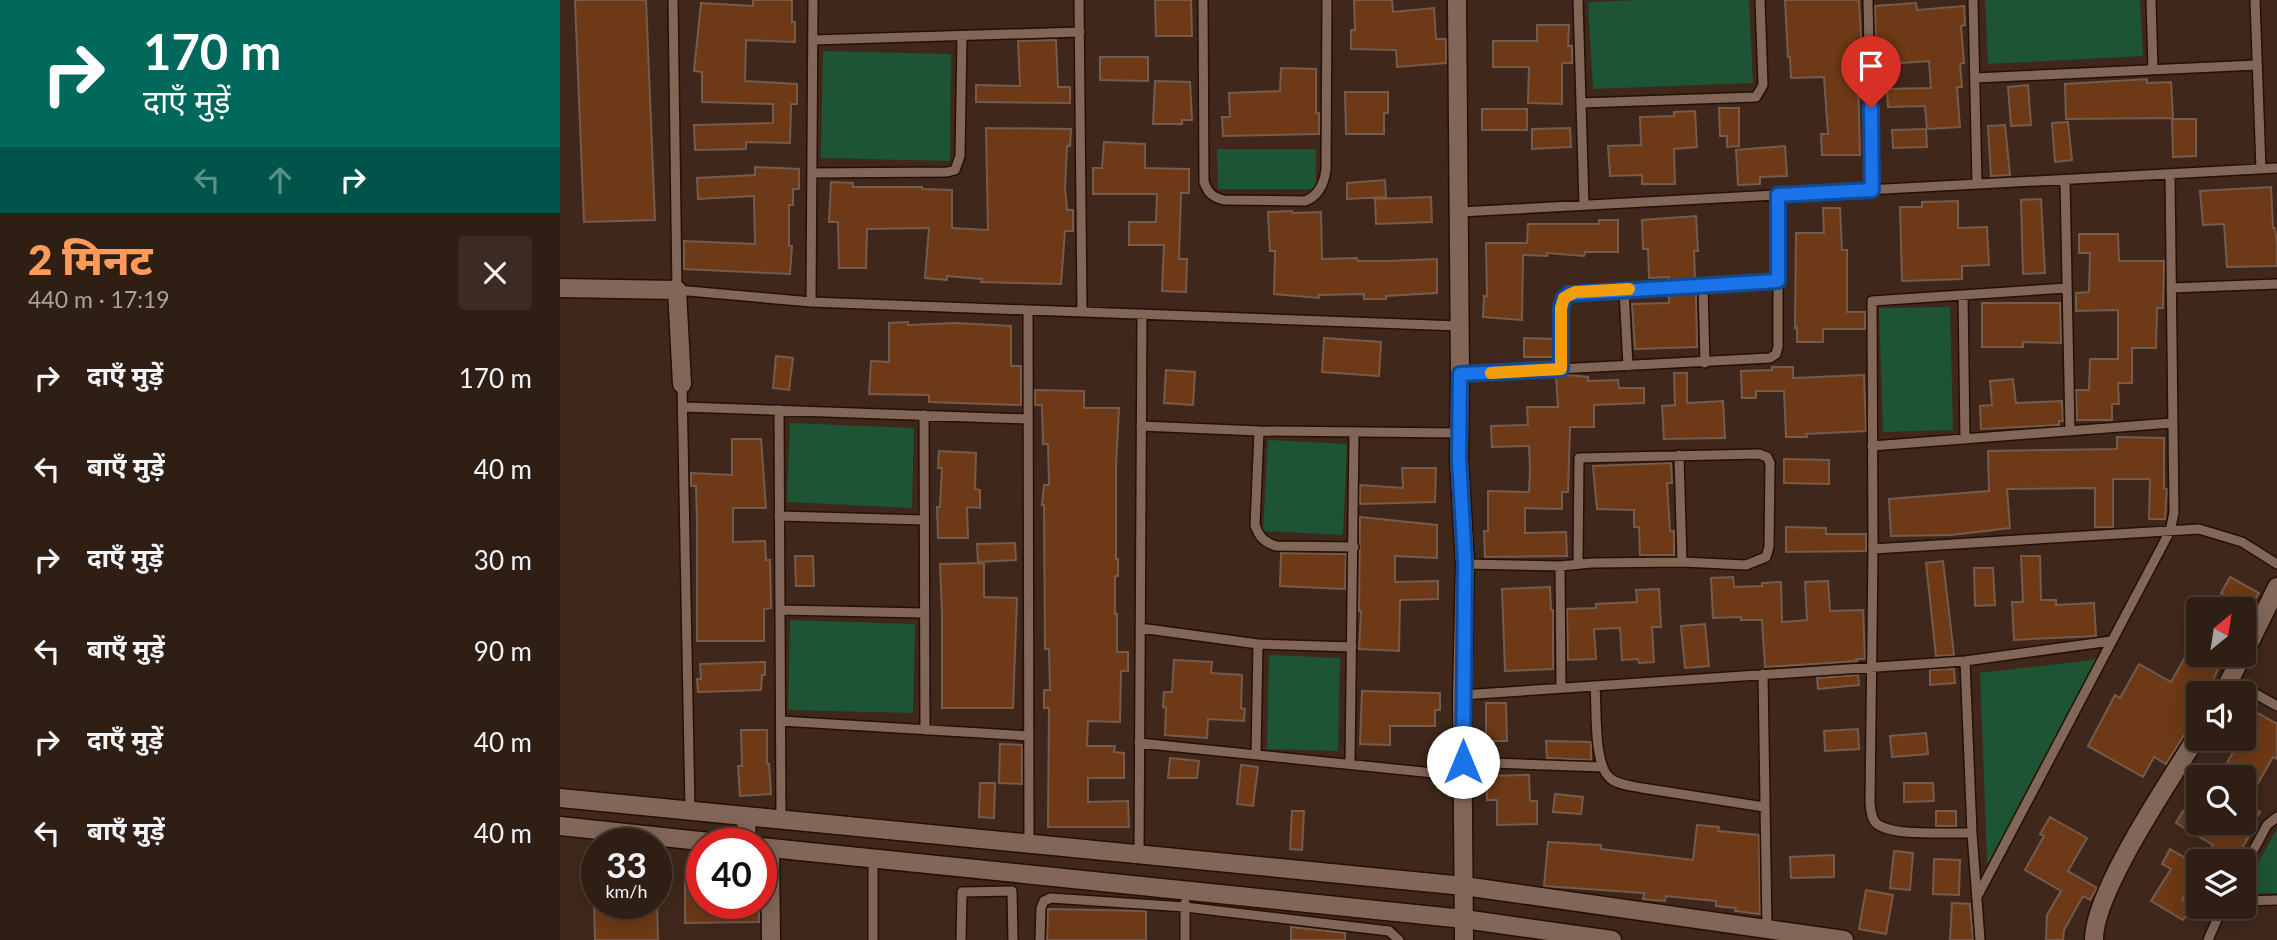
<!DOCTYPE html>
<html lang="hi">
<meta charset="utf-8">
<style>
body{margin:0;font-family:Lato,"Noto Sans Devanagari",sans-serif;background:#3b2b22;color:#f1f3f6;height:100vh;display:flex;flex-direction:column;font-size:26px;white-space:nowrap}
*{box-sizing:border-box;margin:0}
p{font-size:23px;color:#a7a2a0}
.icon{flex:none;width:38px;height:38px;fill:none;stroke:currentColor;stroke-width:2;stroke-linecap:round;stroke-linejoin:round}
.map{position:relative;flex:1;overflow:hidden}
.sheet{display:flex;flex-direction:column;background:#2f1e14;width:560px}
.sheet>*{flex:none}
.banner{background:#00695c;color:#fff;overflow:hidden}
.needle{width:46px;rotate:30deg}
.tools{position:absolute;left:1626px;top:597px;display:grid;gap:14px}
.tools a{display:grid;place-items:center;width:70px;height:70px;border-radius:7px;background:#2f1e14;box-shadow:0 4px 18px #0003,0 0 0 2px #4a3c34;font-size:35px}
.speed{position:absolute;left:21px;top:828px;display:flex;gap:14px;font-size:35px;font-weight:700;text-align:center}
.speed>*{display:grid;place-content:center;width:91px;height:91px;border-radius:50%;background:#2f1e14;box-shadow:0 4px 18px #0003,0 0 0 2px #4a3c34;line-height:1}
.speed small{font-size:18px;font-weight:400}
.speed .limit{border:10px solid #d22;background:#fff;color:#111}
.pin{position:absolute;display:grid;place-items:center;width:60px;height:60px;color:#fff;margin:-72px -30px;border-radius:50% 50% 50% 0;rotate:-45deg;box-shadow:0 0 7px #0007}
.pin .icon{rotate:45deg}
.me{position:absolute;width:77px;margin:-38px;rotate:0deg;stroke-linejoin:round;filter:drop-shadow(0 0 5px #0008)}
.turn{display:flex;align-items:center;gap:24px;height:147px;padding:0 28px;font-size:32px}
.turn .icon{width:91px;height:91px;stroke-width:2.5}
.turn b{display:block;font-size:49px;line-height:60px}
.lanes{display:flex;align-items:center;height:66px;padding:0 28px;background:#0003;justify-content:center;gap:35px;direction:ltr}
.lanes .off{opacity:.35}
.round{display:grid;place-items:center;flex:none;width:74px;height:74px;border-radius:7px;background:#3b2b22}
.overview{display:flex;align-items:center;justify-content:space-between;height:119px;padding:0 28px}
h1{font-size:42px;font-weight:800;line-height:52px;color:#fe9b59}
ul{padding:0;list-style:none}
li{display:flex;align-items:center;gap:21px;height:91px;padding:0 28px}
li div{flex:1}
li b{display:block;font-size:26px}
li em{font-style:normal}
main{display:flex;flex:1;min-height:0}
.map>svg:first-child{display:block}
.green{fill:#1d5433}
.building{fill:#6d3916;stroke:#755b4c;stroke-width:2}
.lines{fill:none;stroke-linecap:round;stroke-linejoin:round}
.lane-casing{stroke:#251005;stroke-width:12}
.street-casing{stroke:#251005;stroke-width:21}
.secondary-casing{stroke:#251005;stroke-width:21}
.lane{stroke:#826758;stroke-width:9}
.street{stroke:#826758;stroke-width:18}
.secondary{stroke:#826758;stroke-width:18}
.route-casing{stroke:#114b97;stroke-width:18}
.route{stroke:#1a73e8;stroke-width:12}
.slow{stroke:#f59e0b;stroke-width:12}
</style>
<main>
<section class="sheet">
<div class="banner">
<div class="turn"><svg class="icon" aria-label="right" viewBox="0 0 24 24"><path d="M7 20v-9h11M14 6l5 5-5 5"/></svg><div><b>170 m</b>दाएँ मुड़ें</div></div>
<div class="lanes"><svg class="icon off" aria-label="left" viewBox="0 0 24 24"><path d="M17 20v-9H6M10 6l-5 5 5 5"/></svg><svg class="icon off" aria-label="ahead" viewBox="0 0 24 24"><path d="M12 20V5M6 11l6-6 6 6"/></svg><svg class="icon" aria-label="right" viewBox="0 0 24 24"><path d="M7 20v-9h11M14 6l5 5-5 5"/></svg></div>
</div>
<div class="overview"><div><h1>2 मिनट</h1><p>440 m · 17:19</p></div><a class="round"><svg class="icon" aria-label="close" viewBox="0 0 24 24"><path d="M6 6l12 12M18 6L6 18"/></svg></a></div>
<ul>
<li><svg class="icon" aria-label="right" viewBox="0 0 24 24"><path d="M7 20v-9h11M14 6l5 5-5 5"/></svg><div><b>दाएँ मुड़ें</b></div><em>170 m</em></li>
<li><svg class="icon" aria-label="left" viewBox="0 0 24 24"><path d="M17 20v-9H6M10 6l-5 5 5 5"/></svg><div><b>बाएँ मुड़ें</b></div><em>40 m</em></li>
<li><svg class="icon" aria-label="right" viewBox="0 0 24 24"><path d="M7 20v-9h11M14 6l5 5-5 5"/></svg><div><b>दाएँ मुड़ें</b></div><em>30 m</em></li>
<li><svg class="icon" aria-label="left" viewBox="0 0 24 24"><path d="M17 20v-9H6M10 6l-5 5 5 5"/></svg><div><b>बाएँ मुड़ें</b></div><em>90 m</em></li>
<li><svg class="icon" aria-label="right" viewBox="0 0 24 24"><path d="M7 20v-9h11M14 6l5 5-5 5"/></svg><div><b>दाएँ मुड़ें</b></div><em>40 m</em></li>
<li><svg class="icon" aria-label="left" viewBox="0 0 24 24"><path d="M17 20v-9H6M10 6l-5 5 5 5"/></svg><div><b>बाएँ मुड़ें</b></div><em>40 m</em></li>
</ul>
</section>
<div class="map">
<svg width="1717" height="940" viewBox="0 0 1717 940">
<rect width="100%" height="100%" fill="#3f281b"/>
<path class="green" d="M 1079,0 L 1189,0 L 1193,83 L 1033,89 L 1028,2 Z
M 1425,0 L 1580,0 L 1583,56 L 1428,64 Z
M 263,51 L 391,54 L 390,161 L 261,158 Z
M 657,149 L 756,149 L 756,189 L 658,189 Z
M 1390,307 L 1393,430 L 1323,432 L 1319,308 Z
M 230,423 L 354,428 L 352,508 L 227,502 Z
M 708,440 L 787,444 L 783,535 L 703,531 Z
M 230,620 L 355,624 L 353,713 L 228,710 Z
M 709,655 L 780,658 L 778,751 L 707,749 Z
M 1540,659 L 1428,886 L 1420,673 Z
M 1717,829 L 1717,893 L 1684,894 L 1684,886 Z"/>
<path class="building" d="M 15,0 L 86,0 L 95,220 L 24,222 Z
M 193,0 L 232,0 L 232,22 L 235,22 L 235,42 L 186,40 L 185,81 L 237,84 L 237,104 L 231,104 L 230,143 L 186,142 L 186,149 L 135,150 L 134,125 L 213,123 L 213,104 L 142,102 L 142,72 L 134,71 L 141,3 L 193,6 Z
M 595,0 L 631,0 L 632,36 L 596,36 Z
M 794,0 L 832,0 L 833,12 L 874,8 L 876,39 L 886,39 L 886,63 L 837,67 L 836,50 L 791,49 L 791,30 L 795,30 Z
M 1225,0 L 1299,0 L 1303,73 L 1298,74 L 1300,155 L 1262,155 L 1261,134 L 1268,134 L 1264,77 L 1231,78 L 1230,57 L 1228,57 Z
M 1356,3 L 1357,10 L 1404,6 L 1405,25 L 1401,26 L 1404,63 L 1400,64 L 1402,87 L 1397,87 L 1400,127 L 1367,129 L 1365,106 L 1328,107 L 1327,89 L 1371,88 L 1369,61 L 1316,65 L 1315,6 Z
M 977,25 L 1009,25 L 1008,46 L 1012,46 L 1012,63 L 1002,63 L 1002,104 L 968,103 L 969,67 L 933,67 L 933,41 L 977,41 Z
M 496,40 L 498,87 L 510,87 L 510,103 L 416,102 L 416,85 L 460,86 L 458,41 Z
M 540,57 L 588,57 L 588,81 L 540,80 Z
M 721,68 L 756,69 L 756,113 L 759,113 L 759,134 L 663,136 L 662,117 L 670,117 L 669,93 L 720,91 Z
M 1587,79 L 1587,83 L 1611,82 L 1613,118 L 1506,119 L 1505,84 Z
M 595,81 L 630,82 L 632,120 L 622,120 L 622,124 L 593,124 Z
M 1468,85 L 1471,125 L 1451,126 L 1448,87 Z
M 785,92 L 828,92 L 828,113 L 824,113 L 824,134 L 786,134 Z
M 1159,108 L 1179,108 L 1179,146 L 1167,147 L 1167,136 L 1160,136 Z
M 922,109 L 967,109 L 967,130 L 922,130 Z
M 1135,111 L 1137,147 L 1114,149 L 1115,184 L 1082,184 L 1082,175 L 1050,176 L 1048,146 L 1081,145 L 1080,117 L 1114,116 L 1114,112 Z
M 1612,119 L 1636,119 L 1636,156 L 1613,157 Z
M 1508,122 L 1512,160 L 1495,162 L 1492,123 Z
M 1445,125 L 1450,175 L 1431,176 L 1428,126 Z
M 426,128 L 511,129 L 510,146 L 507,146 L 505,187 L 507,210 L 513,210 L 513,231 L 505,231 L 501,284 L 421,282 L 422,279 L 387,276 L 387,280 L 365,278 L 369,228 L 307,229 L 306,268 L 279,268 L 278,222 L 269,222 L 271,182 L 293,183 L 293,187 L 362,187 L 362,189 L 392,190 L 392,228 L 428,230 Z
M 1010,128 L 1011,147 L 972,149 L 972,129 Z
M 1366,129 L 1367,147 L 1333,148 L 1332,130 Z
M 544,142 L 585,144 L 585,168 L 629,169 L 629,193 L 621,193 L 619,259 L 627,259 L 626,292 L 602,291 L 604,245 L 569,245 L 569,222 L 596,222 L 597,194 L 533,194 L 533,168 L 542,168 Z
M 1225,146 L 1227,176 L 1200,177 L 1200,184 L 1178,185 L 1176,150 Z
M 195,167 L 239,169 L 239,189 L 233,189 L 233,205 L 229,205 L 229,246 L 232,246 L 230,274 L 124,269 L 124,241 L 195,244 L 194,196 L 138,199 L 137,178 L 195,175 Z
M 825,180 L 826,197 L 787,199 L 787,183 Z
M 1711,187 L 1713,228 L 1715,228 L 1717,244 L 1717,266 L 1667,267 L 1664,224 L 1643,225 L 1640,191 Z
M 871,197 L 872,222 L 816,224 L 815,199 Z
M 1481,199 L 1485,273 L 1463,274 L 1461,200 Z
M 1398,201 L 1398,228 L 1427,227 L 1429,265 L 1402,266 L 1402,279 L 1342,281 L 1340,207 L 1362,207 L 1362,202 Z
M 1263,208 L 1280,208 L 1282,250 L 1287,250 L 1287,312 L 1305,312 L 1305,329 L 1263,329 L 1263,342 L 1237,342 L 1237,327 L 1235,328 L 1236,233 L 1264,233 Z
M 732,211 L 733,213 L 761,212 L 762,259 L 797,258 L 798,261 L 828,261 L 877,259 L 877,293 L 826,296 L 826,299 L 804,299 L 804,294 L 759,295 L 759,298 L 714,294 L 715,251 L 710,251 L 708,212 Z
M 1136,216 L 1138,251 L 1134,251 L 1135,279 L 1109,281 L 1109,277 L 1089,278 L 1088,249 L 1083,249 L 1082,220 Z
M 1039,220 L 1058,220 L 1058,252 L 1025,252 L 1024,256 L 987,253 L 987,256 L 963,255 L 962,320 L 923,317 L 924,296 L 927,296 L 926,243 L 967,243 L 968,224 L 1039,224 Z
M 1519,234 L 1558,234 L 1559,261 L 1604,261 L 1603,308 L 1597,308 L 1596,348 L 1572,348 L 1572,383 L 1558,383 L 1559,404 L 1552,404 L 1552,420 L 1517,420 L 1516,390 L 1529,390 L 1530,359 L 1558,359 L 1558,310 L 1516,311 L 1516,293 L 1529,292 L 1530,253 L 1519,253 Z
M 1136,293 L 1137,347 L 1075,349 L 1072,304 L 1109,303 L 1109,295 Z
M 1422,303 L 1500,303 L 1501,343 L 1463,342 L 1463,347 L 1422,347 Z
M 348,322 L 348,325 L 396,323 L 451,326 L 451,366 L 461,366 L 461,405 L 369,402 L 369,395 L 309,394 L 311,361 L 329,362 L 329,323 Z
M 764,338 L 821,342 L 819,376 L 762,372 Z
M 964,338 L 994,339 L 994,357 L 964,357 Z
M 216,356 L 233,358 L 229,390 L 213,388 Z
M 1212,367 L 1233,367 L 1233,378 L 1304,375 L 1306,431 L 1246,434 L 1247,437 L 1226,437 L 1224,391 L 1196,391 L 1196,398 L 1182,398 L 1181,371 L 1212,370 Z
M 606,370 L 635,372 L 633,405 L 604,403 Z
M 1114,373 L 1127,373 L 1127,403 L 1163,401 L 1165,438 L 1104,439 L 1102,406 L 1115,405 Z
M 1009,375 L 1028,377 L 1028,381 L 1058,380 L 1059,388 L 1084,388 L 1084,403 L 1034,405 L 1034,427 L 1010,427 L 1008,492 L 1002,492 L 1002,509 L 965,508 L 965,533 L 1006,532 L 1007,556 L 925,557 L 924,531 L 928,531 L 928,491 L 969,492 L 970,470 L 969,446 L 932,447 L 931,426 L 968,425 L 967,407 L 998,407 L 996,376 Z
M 1453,379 L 1456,403 L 1502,401 L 1503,421 L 1499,421 L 1499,425 L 1421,429 L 1420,406 L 1432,405 L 1430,381 Z
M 475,390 L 524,391 L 524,408 L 559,408 L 556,465 L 556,559 L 558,559 L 558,576 L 555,576 L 555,614 L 557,614 L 557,652 L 568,652 L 568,671 L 561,671 L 560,722 L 528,721 L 527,746 L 555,746 L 554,752 L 564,753 L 564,778 L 528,778 L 528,802 L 568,801 L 569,827 L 488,827 L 489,708 L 484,708 L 484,690 L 490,690 L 489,649 L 485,649 L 484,505 L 482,505 L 484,485 L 489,485 L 488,444 L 483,444 L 482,405 L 475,405 Z
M 1557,437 L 1604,438 L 1604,488 L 1607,489 L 1605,519 L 1589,519 L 1590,479 L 1553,479 L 1553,527 L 1535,527 L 1535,488 L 1447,489 L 1450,528 L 1391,535 L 1331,536 L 1329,499 L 1429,491 L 1428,451 L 1557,449 Z
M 172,439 L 201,439 L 206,508 L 173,508 L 173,542 L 205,541 L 206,560 L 210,560 L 211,608 L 204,609 L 204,641 L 137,641 L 137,522 L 136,486 L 131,486 L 131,473 L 172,475 Z
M 379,451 L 416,453 L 415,489 L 420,490 L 420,508 L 407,507 L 408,538 L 378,538 L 377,507 L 380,507 L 382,468 L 378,468 Z
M 1224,459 L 1269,460 L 1269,484 L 1224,483 Z
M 1111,463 L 1112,483 L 1107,483 L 1110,531 L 1114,531 L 1114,555 L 1080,555 L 1079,527 L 1074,527 L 1074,510 L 1037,509 L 1033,466 Z
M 842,468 L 876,468 L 875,502 L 800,504 L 800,485 L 843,488 Z
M 800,517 L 877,525 L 877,558 L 835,556 L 835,582 L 878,581 L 878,599 L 840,600 L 839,651 L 799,649 L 801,611 L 799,611 Z
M 1226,527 L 1266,528 L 1266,534 L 1306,534 L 1306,551 L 1226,552 Z
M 455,543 L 456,560 L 418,562 L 417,544 Z
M 721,553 L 786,554 L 785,589 L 720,586 Z
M 235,556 L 253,556 L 254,586 L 236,586 Z
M 1461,556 L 1480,556 L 1481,600 L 1496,600 L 1496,605 L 1534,603 L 1536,636 L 1454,640 L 1452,602 L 1463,602 Z
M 1383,561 L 1394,655 L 1376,656 L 1366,563 Z
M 424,563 L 424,597 L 457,598 L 453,708 L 382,708 L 382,612 L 380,564 Z
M 1414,568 L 1433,568 L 1435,605 L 1415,606 Z
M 1173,577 L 1174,587 L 1202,586 L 1202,583 L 1221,582 L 1222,622 L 1247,620 L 1245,582 L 1268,581 L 1270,611 L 1303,610 L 1305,659 L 1296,659 L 1297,661 L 1205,667 L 1202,620 L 1181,620 L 1181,617 L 1153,618 L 1151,578 Z
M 1670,577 L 1699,593 L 1689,609 L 1661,593 Z
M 990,587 L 991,610 L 993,610 L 993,669 L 945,671 L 942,589 Z
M 1099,589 L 1101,627 L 1092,627 L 1094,662 L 1079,663 L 1078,659 L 1062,660 L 1060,628 L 1034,629 L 1036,659 L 1008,660 L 1007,609 L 1036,608 L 1036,604 L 1077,602 L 1076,590 Z
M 1145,624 L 1149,666 L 1125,668 L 1121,626 Z
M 1638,635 L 1638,654 L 1665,654 L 1647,693 L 1638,693 L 1638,719 L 1628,729 L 1606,764 L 1594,757 L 1583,777 L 1528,746 L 1555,695 L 1560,698 L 1579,664 L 1611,682 Z
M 614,660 L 652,662 L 651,673 L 682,675 L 681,708 L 685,709 L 684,721 L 648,719 L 647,738 L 605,735 L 606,708 L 603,707 L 604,692 L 612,692 Z
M 205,662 L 205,675 L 202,675 L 201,690 L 138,692 L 137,679 L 141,679 L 140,664 Z
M 1394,669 L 1395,683 L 1370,685 L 1370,670 Z
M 1298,675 L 1299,685 L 1258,689 L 1257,678 Z
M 802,691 L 880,693 L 880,710 L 875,710 L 875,726 L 830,726 L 830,745 L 800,744 Z
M 926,703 L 946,703 L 947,741 L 926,741 Z
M 1691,709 L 1717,724 L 1717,759 L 1713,757 L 1686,804 L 1700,812 L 1694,822 L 1697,822 L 1675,861 L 1644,861 L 1653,845 L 1616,823 L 1623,811 L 1638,820 L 1638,822 L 1642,822 L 1661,833 L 1667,822 L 1684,822 L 1684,777 L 1659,777 L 1681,738 L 1684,738 L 1684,723 Z
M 1298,729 L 1299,749 L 1265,751 L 1264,731 Z
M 181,730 L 207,730 L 207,764 L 209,764 L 211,794 L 180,796 L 178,766 L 182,766 Z
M 1366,733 L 1368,754 L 1332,757 L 1330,736 Z
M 986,741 L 1031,742 L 1031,760 L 987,758 Z
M 440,744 L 462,745 L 462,784 L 439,783 Z
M 610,758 L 639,761 L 637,778 L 608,778 Z
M 681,765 L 698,767 L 693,806 L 677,804 Z
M 969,775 L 970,801 L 977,801 L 977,824 L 937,825 L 937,800 L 927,800 L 927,776 Z
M 420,783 L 435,783 L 434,818 L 419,817 Z
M 1344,783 L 1373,783 L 1374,801 L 1344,802 Z
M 995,794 L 1023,797 L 1021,814 L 993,812 Z
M 732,811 L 744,811 L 742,850 L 730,849 Z
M 1376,811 L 1396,811 L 1396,826 L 1376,826 Z
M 1490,817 L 1527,838 L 1508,871 L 1537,888 L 1530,900 L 1523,896 L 1504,930 L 1503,940 L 1486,940 L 1487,915 L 1501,891 L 1465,870 L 1484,836 L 1480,834 Z
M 1137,825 L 1159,827 L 1158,831 L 1199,835 L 1200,914 L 1175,911 L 1176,908 L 1156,906 L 1156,901 L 1106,896 L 1105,901 L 1083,899 L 1084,893 L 984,886 L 988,842 L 1041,845 L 1041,849 L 1133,860 Z
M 1610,849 L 1638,865 L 1638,881 L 1634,879 L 1622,900 L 1632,906 L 1623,920 L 1591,901 L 1611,869 L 1602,864 Z
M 1334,851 L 1353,853 L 1350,890 L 1330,888 Z
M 1274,855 L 1274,877 L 1231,878 L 1230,857 Z
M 1374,859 L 1400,860 L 1399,895 L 1373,894 Z
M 125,870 L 142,870 L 142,903 L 199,903 L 199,922 L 125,923 Z
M 1306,890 L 1333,895 L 1326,934 L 1299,929 Z
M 34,903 L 97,903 L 98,940 L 35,940 Z
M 1392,903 L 1410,904 L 1413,940 L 1390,940 Z
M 488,909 L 586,911 L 586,940 L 487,940 Z
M 731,927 L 785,933 L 785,940 L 731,940 Z"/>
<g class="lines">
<defs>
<path id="lane" d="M 113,0 L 117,290 L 251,302 L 899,326
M 519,0 L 522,312
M 643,0 L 644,182 C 648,193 652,197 664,200 L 745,201 C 759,196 764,184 766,170 L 767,0
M 1018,0 L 1024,205
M 1308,0 L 1312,190
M 1413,0 L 1417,184
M 1591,0 L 1593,70
M 1695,0 L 1701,169
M 253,40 L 520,32
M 1415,78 L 1697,65
M 1021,103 L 1196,97 L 1203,85 L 1200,0
M 252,173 L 387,172 L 395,170 L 400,156 L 402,36
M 1505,180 L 1510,431
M 899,212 L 1717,168
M 1143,285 L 1145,363
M 1611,288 L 1717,284
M 1064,290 L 1068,366
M 1403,295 L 1405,439
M 251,302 L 253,0
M 468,310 L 469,844
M 1001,369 L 1001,308 L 1004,298 L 1009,294 L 1218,281
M 900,374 L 1210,358 L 1216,354 L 1218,347 L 1218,195
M 122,384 L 130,810
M 123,407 L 468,419
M 219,410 L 221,819
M 364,415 L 365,730
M 581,426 L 699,431 L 898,433
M 699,431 L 695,525 C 699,537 704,542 716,546 L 794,547
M 1312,446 L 1612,423
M 1119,455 L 1122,562
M 219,516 L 364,520
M 1313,549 L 1639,529 L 1682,542 L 1717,564
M 905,564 L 1000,566 L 1031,563 L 1122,562 L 1186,565 L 1206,557 L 1209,547 L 1210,463 L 1207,457 L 1199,454 L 1019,458 L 1018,564
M 1000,566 L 1001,688
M 220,610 L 364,613
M 580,628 L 698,644
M 1405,661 L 1412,833 L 1420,940
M 1203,674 L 1207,929
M 1671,680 L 1717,706
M 1035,686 C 1037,707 1033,764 1050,778 C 1058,785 1072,786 1082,788 L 1204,807
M 902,695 L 1405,661 L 1551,641
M 221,721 L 469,736
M 579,743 L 903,776
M 696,755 L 698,644 L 792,647
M 903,762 L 1043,767
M 790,764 L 794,432
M 1412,833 C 1389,832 1335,837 1317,824 C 1311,819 1311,811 1310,803 L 1313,549 L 1312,301 L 1507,288
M 579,854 L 582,314
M 1684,868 L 1707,825 L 1717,817
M 1417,897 L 1610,531 L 1614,513 L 1610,174
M 1684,901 L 1717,900
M 313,940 L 313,859
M 401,940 L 402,892 L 452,891 L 453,940
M 480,940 L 481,908 L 484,901 L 491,898 L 625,907 L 829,931 L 839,940
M 625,940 L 625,903
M 1648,940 L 1663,906"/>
<path id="street" d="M 0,288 L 117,290 L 122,384
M 1684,654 L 1717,587
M 1663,693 L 1683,654
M 0,798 L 904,886 L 1284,940
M 186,816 L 187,844
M 0,826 L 168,844
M 201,847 L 904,919 L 1052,940
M 210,848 L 211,940
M 1534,940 C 1533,893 1611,779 1638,735"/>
<path id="secondary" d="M 897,0 L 900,374 L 899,459 L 905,564 L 902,695 L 904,940"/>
</defs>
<use href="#lane" class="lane-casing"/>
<use href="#street" class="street-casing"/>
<use href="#secondary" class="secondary-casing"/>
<use href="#lane" class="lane"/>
<use href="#street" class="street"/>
<use href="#secondary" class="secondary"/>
</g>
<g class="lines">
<defs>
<path id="route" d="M 903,762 L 905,564 L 899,459 L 900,374 L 1001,369 L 1001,308 L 1004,298 L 1009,294 L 1218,281 L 1218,195 L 1312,190 L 1311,108"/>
</defs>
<use href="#route" class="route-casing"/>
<use href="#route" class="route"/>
<path class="slow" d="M 931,373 L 1001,369 L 1001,308 L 1004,298 L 1015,292 L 1069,289"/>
</g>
</svg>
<div class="tools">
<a><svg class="needle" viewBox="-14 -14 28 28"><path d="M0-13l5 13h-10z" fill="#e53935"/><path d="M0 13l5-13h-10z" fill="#a7a2a0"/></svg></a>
<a><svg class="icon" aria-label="sound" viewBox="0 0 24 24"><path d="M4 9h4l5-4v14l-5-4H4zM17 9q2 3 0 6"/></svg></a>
<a><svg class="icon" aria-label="search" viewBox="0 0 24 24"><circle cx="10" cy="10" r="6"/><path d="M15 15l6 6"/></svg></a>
<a><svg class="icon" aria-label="layers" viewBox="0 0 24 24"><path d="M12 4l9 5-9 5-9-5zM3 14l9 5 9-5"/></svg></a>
</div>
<div class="speed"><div>33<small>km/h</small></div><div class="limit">40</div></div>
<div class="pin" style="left:1311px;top:108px;background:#d93025"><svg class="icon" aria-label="arrive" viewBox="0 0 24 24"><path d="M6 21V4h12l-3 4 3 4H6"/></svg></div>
<svg class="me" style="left:903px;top:762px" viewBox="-20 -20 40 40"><circle r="19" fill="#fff"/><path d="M0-13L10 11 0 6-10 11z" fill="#1a73e8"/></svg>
</div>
</main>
